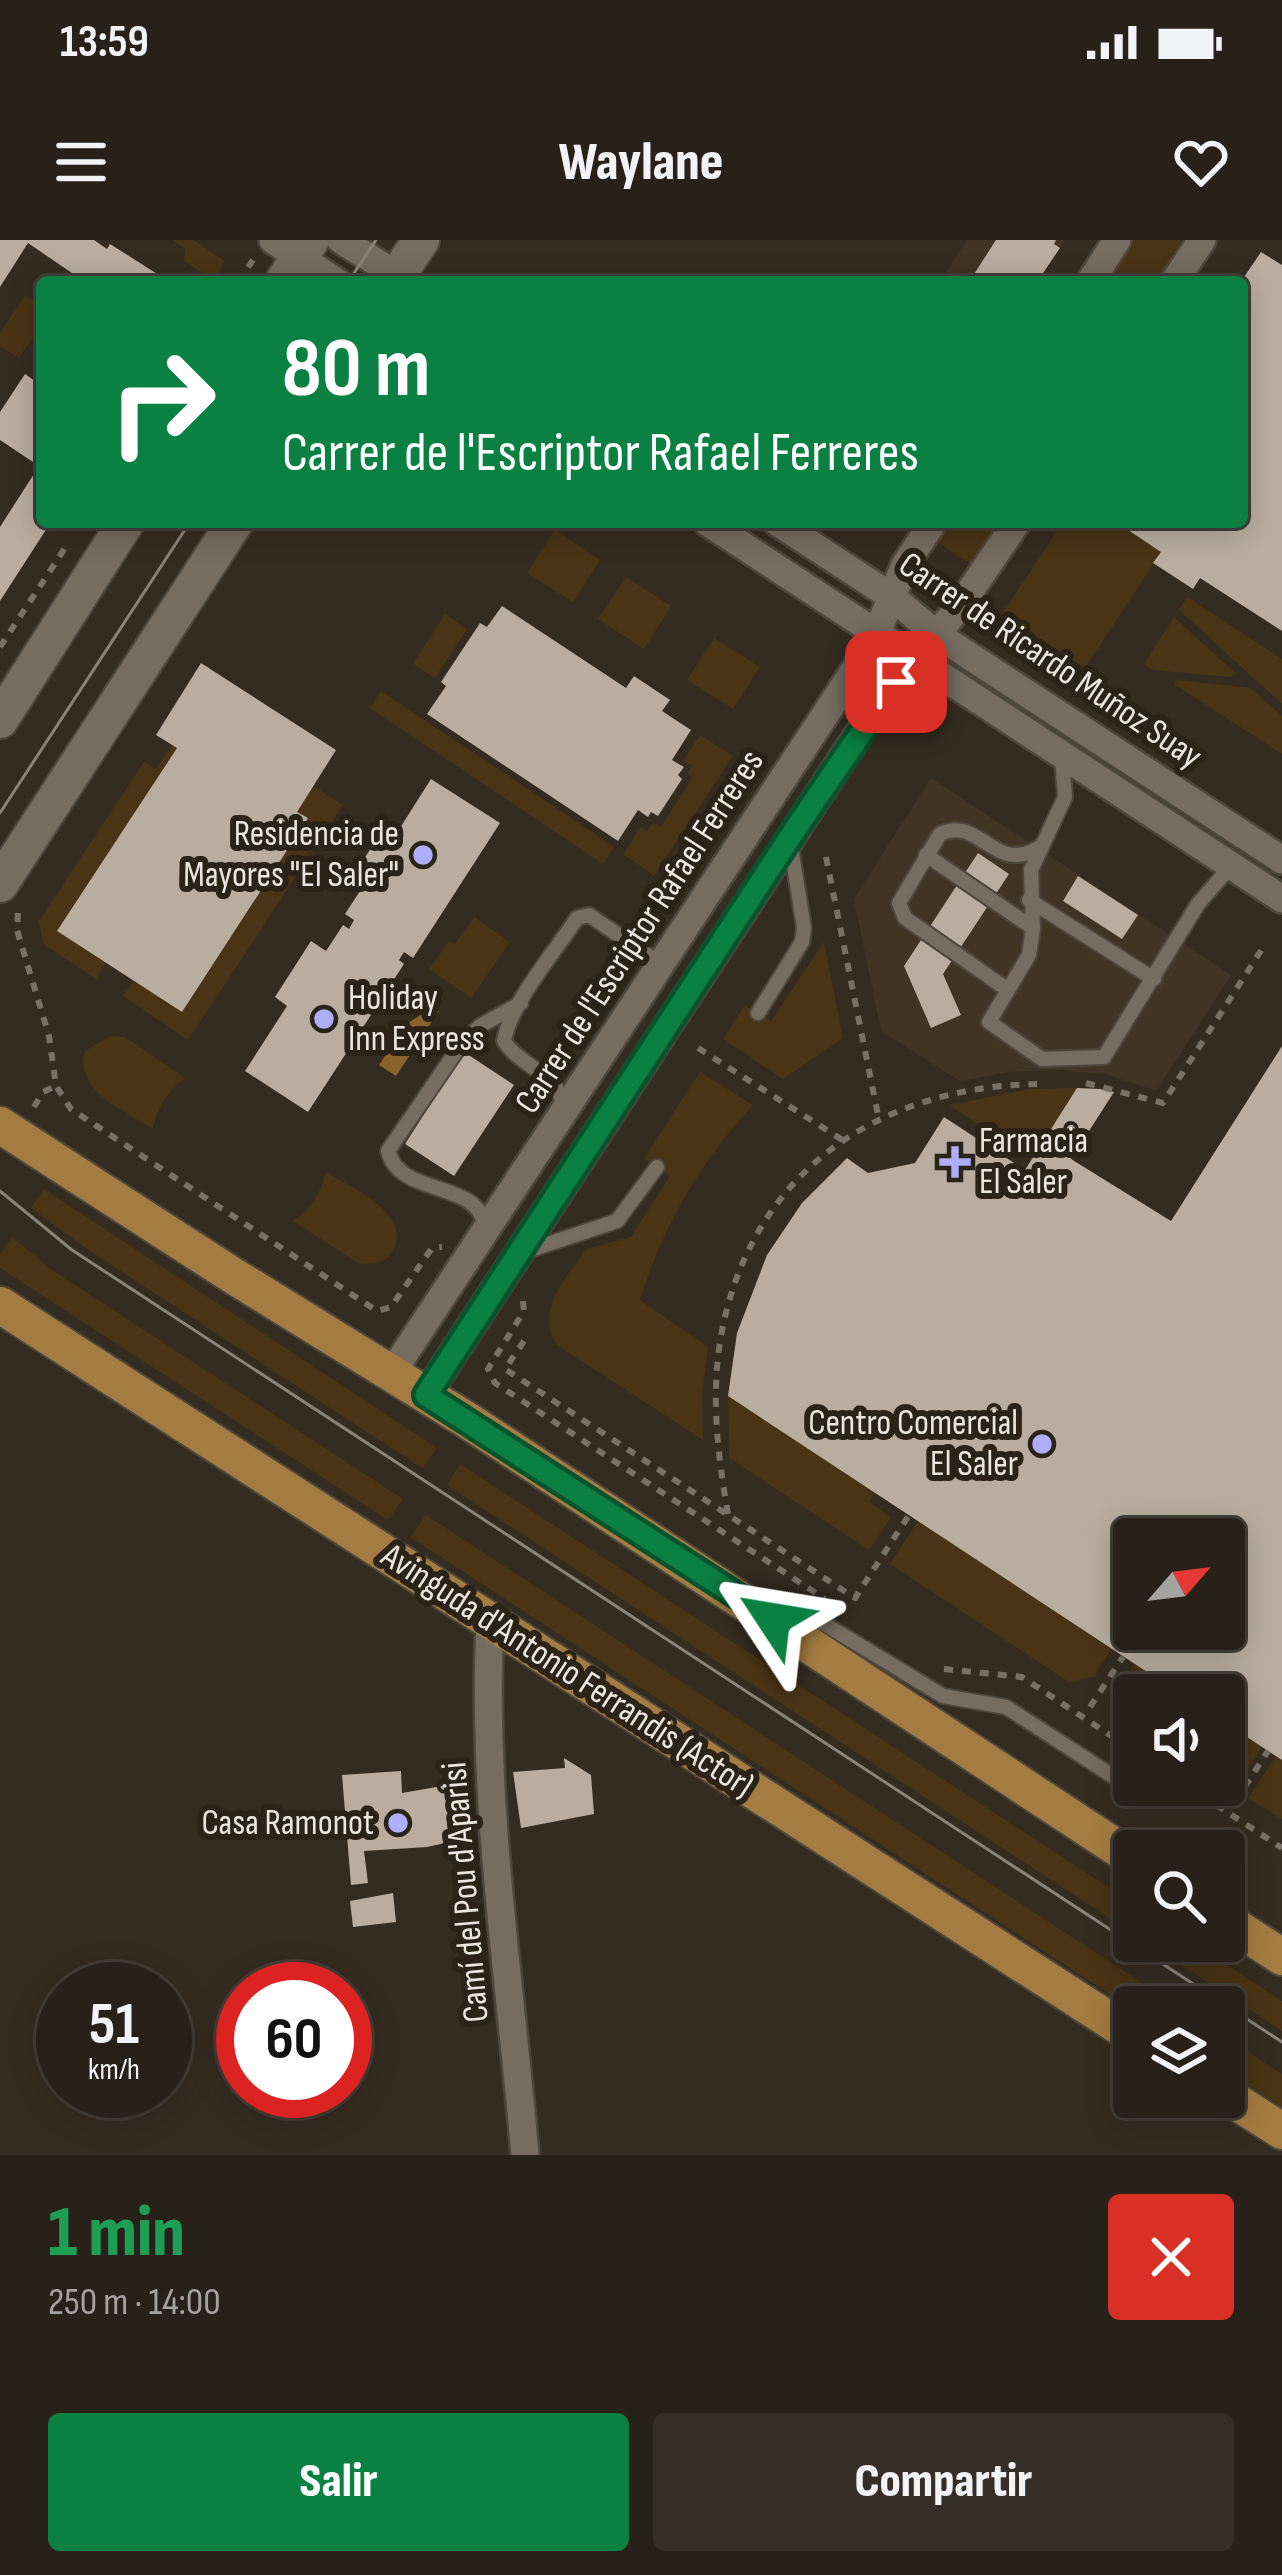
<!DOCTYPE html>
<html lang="es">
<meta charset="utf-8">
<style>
body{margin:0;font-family:"Sofia Sans Condensed",sans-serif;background:#342e26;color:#f1f3f6;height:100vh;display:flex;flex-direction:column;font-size:45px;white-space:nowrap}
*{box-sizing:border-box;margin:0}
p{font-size:39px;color:#a5a3a2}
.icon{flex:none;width:66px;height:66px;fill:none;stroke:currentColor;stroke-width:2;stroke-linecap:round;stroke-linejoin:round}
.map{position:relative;height:1915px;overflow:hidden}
.panel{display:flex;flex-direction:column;background:#282119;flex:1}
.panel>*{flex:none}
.top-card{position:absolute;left:36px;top:36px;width:1212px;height:252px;border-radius:12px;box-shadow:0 6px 30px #0003,0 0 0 3px #443e38;background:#0b8043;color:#fff;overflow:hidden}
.needle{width:78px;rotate:62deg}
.controls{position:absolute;left:1113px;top:1278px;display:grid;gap:24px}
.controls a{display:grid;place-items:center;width:132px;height:132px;border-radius:12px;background:#282119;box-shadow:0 6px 30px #0003,0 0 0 3px #443e38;font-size:60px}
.speed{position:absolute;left:36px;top:1722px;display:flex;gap:24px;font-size:60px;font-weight:700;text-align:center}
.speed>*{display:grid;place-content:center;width:156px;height:156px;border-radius:50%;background:#282119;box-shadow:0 6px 30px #0003,0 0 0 3px #443e38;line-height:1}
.speed small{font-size:30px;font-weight:400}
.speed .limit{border:18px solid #d22;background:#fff;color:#111}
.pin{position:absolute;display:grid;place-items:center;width:102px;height:102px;color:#fff;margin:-51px;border-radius:24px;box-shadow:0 6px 18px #0006}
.me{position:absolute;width:132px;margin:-66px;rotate:303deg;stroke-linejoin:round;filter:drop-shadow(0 0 9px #0008)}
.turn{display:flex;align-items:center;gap:42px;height:252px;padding:0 48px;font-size:54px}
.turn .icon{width:156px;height:156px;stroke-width:2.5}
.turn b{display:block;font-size:84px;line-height:102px}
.round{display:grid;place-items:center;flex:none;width:126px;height:126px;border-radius:12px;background:#342e26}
.headline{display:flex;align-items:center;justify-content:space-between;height:204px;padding:0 48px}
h1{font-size:72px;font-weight:800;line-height:90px;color:#1e9e55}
.cta{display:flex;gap:24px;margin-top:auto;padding:24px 48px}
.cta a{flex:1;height:138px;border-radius:12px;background:#0b8043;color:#fff;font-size:48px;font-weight:800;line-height:138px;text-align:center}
.cta a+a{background:#342e26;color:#f1f3f6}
.status{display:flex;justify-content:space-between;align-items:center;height:84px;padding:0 60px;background:#282119;direction:ltr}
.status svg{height:33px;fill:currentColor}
header{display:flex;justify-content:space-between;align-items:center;height:156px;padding:0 48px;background:#282119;font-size:54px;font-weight:800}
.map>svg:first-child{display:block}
.built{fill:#403524}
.green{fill:#493415}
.water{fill:#8a632b}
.building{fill:#b8ad9f;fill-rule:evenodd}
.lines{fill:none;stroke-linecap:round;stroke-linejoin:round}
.lane-casing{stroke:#4e473d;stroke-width:18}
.street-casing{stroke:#4e473d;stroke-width:32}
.secondary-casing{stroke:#4e473d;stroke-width:40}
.primary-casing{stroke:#4e473d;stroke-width:40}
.path{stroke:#787167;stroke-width:6;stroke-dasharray:9 9;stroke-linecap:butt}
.lane{stroke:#766c60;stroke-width:14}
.street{stroke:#766c60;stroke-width:27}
.secondary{stroke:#766c60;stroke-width:36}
.primary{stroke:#a47c41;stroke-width:36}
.tram{stroke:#8a837a;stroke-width:3}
.route-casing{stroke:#07532c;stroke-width:30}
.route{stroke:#0b8043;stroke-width:21}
.poi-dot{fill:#aeaefa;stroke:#2b2318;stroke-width:4.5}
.labels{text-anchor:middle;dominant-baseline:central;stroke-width:12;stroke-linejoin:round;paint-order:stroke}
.street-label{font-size:36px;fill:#ebe6df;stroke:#2b2318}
.poi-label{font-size:36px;fill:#ebe6df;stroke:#2b2318;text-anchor:end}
</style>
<div class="status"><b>13:59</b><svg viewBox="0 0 49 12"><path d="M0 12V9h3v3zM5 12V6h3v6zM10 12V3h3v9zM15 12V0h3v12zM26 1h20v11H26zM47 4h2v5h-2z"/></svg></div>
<header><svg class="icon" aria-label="menu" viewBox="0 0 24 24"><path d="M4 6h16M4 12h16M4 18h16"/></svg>Waylane<svg class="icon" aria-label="heart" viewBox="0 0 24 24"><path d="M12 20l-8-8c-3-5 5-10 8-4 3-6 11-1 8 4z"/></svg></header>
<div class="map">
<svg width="1282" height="1915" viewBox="0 0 1282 1915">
<rect width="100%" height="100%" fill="#352c21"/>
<path class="built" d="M 967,0 L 1065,0 L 1037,42 L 940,42 Z
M 931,538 L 1231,735 L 1156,851 L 1105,834 L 1058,830 L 1008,832 L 960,841 L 881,791 L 854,659 Z"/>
<path class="green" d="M 172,0 L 193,0 L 225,21 L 213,40 L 184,21 L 185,8 Z
M 1127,0 L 1178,0 L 1181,2 L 1155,42 L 1100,42 Z
M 25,55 L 42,66 L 42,84 L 19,118 L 0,106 L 0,93 Z
M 945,282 L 1000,282 L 972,325 L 933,299 Z
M 1063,282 L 1116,282 L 1161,312 L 1085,428 L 1002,374 Z
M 555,290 L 600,320 L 573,362 L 527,333 Z
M 626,337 L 671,366 L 644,409 L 598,379 Z
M 1187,357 L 1282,419 L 1282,464 L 1179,370 Z
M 445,374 L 467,389 L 435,438 L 413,424 Z
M 1174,377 L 1234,432 L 1231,437 L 1153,430 L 1144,424 Z
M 714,398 L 760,427 L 733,469 L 687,440 Z
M 1177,440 L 1251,448 L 1282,476 L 1282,514 L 1174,444 Z
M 381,451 L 614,607 L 603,624 L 370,468 Z
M 700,495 L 733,516 L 654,636 L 623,614 L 641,587 L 647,591 L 653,583 L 661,587 L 692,538 L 687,533 L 692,526 L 683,521 Z
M 172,505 L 177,508 L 58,691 L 106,723 L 96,739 L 43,704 L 39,681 L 144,522 L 156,529 Z
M 313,546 L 343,565 L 188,800 L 123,756 L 134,741 L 182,772 L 307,579 L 297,572 Z
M 474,677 L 510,702 L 471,758 L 429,729 L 449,701 L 455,704 Z
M 824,702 L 843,798 L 783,839 L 723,799 L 745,765 L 771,781 Z
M 110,796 L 125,797 L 185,838 C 167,853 158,866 153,889 C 124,870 74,852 85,811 Z
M 700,832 L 753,865 C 699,924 664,984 640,1060 L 708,1107 L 702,1156 L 703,1200 L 557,1105 C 534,1070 566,1039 586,1009 L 631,997 L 670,936 L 644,918 Z
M 1077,848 L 1031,921 L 950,865 L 1030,849 Z
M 326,932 C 350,948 415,973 392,1012 C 385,1024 370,1025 358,1023 L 293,981 C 312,968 320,954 326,932 Z
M 44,949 L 437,1208 L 422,1228 L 84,1007 L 31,968 Z
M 12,997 L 52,1030 L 403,1259 L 388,1280 L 0,1028 L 0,1015 Z
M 728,1156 L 875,1252 L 869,1262 L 891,1277 L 869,1310 L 729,1218 Z
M 460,1224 L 1134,1664 L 1134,1694 L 447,1245 Z
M 426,1275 L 1179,1767 L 1134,1767 L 1134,1770 L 410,1297 Z
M 918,1281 L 1111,1409 L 1095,1436 L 1069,1442 L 890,1324 Z
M 1134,1424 L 1182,1455 L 1134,1455 L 1134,1465 L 1118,1451 Z
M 1224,1482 L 1262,1507 L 1236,1547 L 1224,1539 Z
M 1276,1516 L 1282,1520 L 1282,1579 L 1248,1558 Z
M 1145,1701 L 1191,1701 L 1282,1761 L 1282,1791 Z
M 1224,1796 L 1282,1834 L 1282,1867 L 1224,1829 Z"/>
<path class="water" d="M 433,767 L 439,771 L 396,836 L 379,825 L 405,785 Z"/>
<path class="building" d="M 0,0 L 94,0 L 107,9 L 110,4 L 170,42 L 85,42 L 28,3 L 0,47 Z
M 996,0 L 1056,0 L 1054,4 L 1060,8 L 1037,42 L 969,42 Z
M 1261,12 L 1282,25 L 1282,391 L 1200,338 L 1193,349 L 1153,323 L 1161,312 L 1116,282 L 1242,282 L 1242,40 Z
M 25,134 L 42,146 L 42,282 L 51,282 L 0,361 L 0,287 L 39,226 L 0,200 L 0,172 Z
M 502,366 L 626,448 L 634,436 L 670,460 L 662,471 L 691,490 L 672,520 L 684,527 L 678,535 L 682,539 L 658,576 L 651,572 L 648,577 L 638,570 L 618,601 L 427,474 L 446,446 L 441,442 L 480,383 L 487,387 Z
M 201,423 L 336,510 L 297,572 L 308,578 L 182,772 L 57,691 L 177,508 L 156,495 Z
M 431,539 L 500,583 L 413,718 L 404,712 L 399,720 L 404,724 L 308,872 L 245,831 L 287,766 L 275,757 L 311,701 L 326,711 L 343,685 L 349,689 L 354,680 L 345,674 L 362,648 L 350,640 L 387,584 L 398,591 Z
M 978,613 L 1009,634 L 943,734 L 961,775 L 931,788 L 904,726 Z
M 1078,636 L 1138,675 L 1122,699 L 1063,661 Z
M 1282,806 L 1282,1520 L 1224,1482 L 1224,1455 L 1182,1455 L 728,1156 L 737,1093 L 767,1015 L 802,963 L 847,918 L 868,933 L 915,923 L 944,877 L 1025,930 L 1077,848 L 1100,849 L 1114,852 L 1071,919 L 1171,981 ZM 1134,1299 L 1224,1299 L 1224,1389 L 1134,1389 Z
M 464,812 L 514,845 L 454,936 L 405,904 Z
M 564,1518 L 591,1535 L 594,1574 L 521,1588 L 513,1532 L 565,1528 Z
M 401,1531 L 402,1553 L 448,1545 L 454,1601 L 427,1607 L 364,1611 L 368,1643 L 351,1645 L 342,1535 Z
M 393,1653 L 396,1682 L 353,1687 L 350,1661 Z"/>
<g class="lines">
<defs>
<path id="lane" d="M 1062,518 L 1065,557 L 1031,630 L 1033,688 L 1029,715 L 989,782 L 1042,819 L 1104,817 L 1198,664 L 1231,626
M 926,615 L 1033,688
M 1029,660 L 1154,739
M 1008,750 L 905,678 L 899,663 L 940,594 C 980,575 994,635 1038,608
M 758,773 L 802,702 L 804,688 L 791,607
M 563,868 C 563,836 519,826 504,801 C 511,762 555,712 577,678 L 589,675 L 662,725
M 485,987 C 479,939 400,958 388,911 L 462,803 L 480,786 L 521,763
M 527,1011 L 617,981 L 657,927
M 793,1381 L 823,1383 L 943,1456 L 1006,1467 L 1142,1555"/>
<path id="street" d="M 273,0 L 337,42
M 341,0 L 408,42
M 1090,42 L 1117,0
M 1174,42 L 1202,0
M 707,282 L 1282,659
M 777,282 L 892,357 L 936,394 L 1282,620
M 391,1134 L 873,402 L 905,325 L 933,282
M 426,1155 L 875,469 L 960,366 L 1017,282
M 490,1382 C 481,1560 510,1738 525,1915"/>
<path id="secondary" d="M 283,42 L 311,0
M 393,42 L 421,0
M 0,480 L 126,282
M 0,644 L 235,282"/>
<path id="primary" d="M 0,885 L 232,1035 L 470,1182 L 1134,1619
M 0,1065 L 1134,1796
M 1224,1679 L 1282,1717
M 1224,1854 L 1282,1891"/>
</defs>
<use href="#lane" class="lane-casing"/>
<use href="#street" class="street-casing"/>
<use href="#secondary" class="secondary-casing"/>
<use href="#primary" class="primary-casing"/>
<path class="path" d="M 238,42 L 253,20
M 0,407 L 67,305
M 826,617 L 879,880
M 18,673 L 17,690 L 49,796 L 56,846 L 71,869 L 377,1071 L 391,1067 L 432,1008 L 442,1007
M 698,808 L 844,901
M 1086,843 L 1163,863 L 1264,706
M 34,867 L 43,852 L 56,846
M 523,1061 L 524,1071 L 488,1129 L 495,1143 L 825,1359
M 524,1101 L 505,1129 L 855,1358 L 909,1275
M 728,1274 C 718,1217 711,1160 720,1102 C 747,936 875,847 1037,844
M 944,1429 L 1022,1437 L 1134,1511
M 1090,1467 L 1123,1417
M 1186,1545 L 1282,1608
M 1235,1562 L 1268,1511"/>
<use href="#lane" class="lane"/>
<use href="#street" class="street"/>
<use href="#secondary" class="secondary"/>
<use href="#primary" class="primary"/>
<path class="tram" d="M 348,42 L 376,0
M 0,573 L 190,282
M 0,951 L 72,1010 L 1282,1802"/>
</g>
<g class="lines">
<defs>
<path id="route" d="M 773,1379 L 426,1155 L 794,591 L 896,442"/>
</defs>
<use href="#route" class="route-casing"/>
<use href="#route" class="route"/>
</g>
<g class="poi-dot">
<circle cx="423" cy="615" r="12"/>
<circle cx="324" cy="779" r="12"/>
<path d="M949 904h12v12h12v12h-12v12h-12v-12h-12v-12h12z"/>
<circle cx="1042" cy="1204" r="12"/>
<circle cx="398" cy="1583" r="12"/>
</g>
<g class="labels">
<g class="street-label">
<text transform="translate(1050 421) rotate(34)">Carrer de Ricardo Muñoz Suay</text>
<text transform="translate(640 692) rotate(-57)">Carrer de l'Escriptor Rafael Ferreres</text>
<text transform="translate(567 1431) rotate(33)">Avinguda d'Antonio Ferrandis (Actor)</text>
<text transform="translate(466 1652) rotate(-95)">Camí del Pou d'Aparisi</text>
</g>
<g class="poi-label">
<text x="399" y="594">Residencia de<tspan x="399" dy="41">Mayores "El Saler"</tspan></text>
<text x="348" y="758" text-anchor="start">Holiday<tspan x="348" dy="41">Inn Express</tspan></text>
<text x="979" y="901" text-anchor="start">Farmacia<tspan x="979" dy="41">El Saler</tspan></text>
<text x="1018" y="1183">Centro Comercial<tspan x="1018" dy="41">El Saler</tspan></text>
<text x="374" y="1583">Casa Ramonot</text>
</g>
</g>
</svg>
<div class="controls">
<a><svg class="needle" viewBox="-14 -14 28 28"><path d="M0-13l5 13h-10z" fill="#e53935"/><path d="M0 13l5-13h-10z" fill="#a5a3a2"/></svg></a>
<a><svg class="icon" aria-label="sound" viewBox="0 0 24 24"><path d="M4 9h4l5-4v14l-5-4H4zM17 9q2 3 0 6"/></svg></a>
<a><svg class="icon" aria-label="search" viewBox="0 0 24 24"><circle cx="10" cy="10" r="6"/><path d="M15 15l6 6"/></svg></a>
<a><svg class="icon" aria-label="layers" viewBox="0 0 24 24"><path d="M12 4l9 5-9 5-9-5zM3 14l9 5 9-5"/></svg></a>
</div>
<div class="speed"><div>51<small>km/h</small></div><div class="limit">60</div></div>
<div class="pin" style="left:896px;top:442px;background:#d93025"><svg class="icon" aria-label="arrive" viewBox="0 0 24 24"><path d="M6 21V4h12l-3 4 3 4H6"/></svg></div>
<svg class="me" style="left:773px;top:1379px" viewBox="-20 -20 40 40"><path d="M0-17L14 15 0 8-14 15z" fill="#0b8043" stroke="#fff" stroke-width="4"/></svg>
<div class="top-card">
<div class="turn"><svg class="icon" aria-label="right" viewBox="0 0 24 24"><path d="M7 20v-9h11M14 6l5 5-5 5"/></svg><div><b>80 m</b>Carrer de l'Escriptor Rafael Ferreres</div></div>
</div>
</div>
<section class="panel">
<div class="headline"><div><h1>1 min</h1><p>250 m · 14:00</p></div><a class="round" style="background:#d93025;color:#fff"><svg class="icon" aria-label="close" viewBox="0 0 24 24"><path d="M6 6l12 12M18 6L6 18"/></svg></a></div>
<div class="cta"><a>Salir</a><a>Compartir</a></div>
</section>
